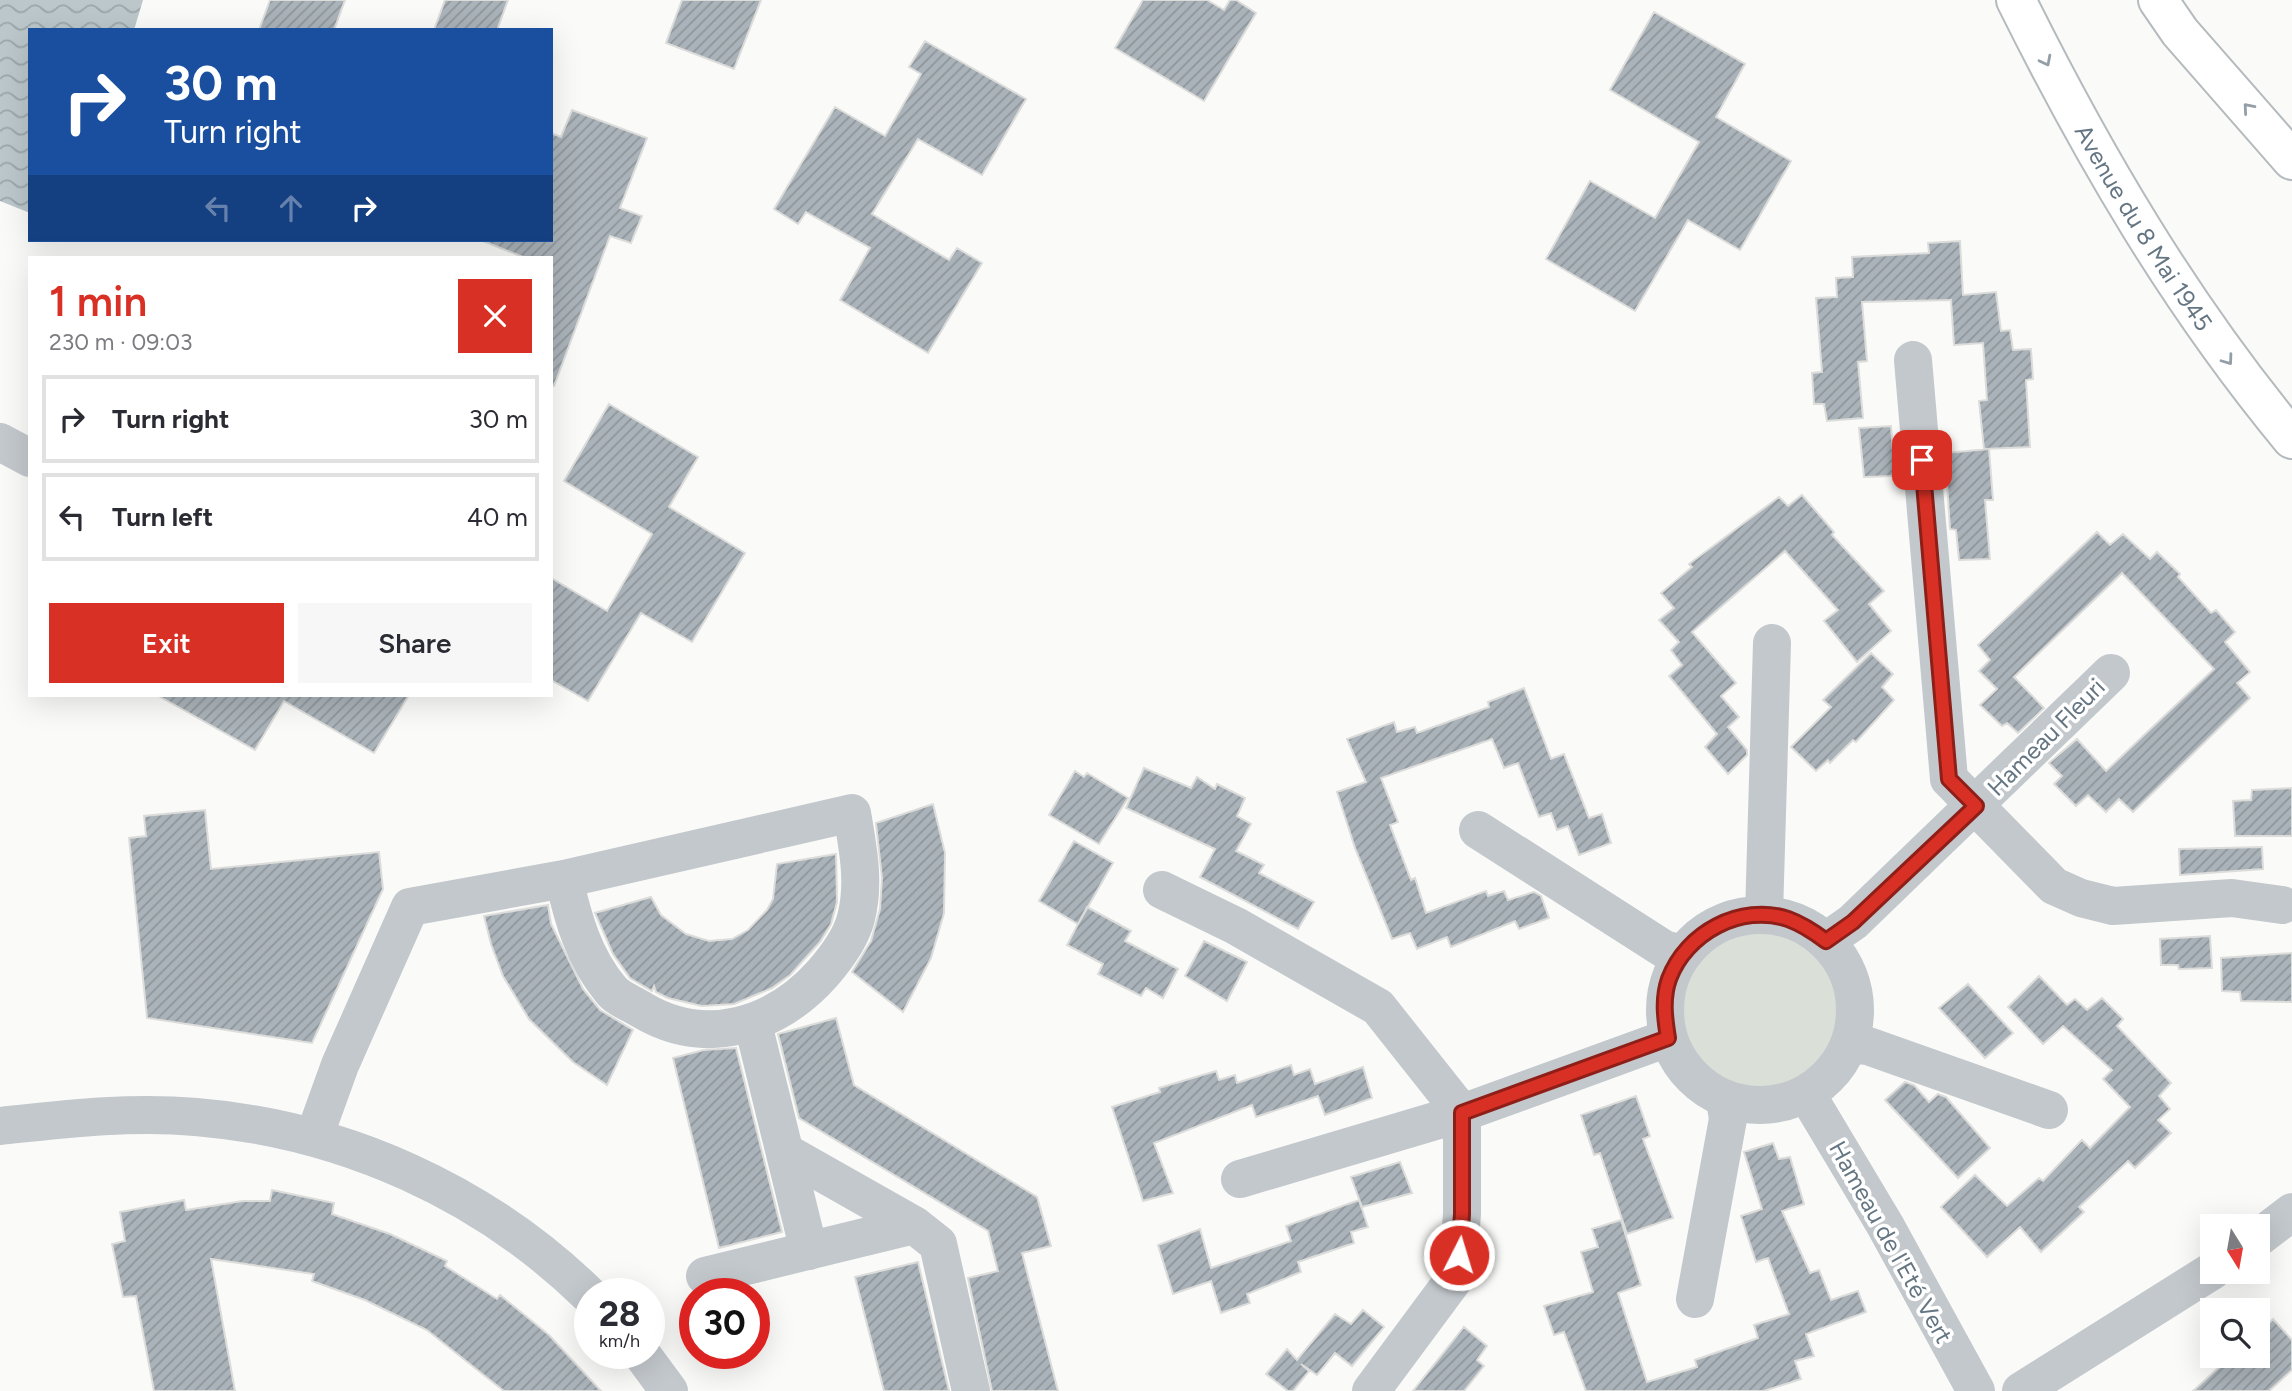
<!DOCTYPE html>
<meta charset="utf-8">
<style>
body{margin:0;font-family:Figtree,sans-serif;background:#f7f7f7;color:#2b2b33;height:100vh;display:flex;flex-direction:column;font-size:26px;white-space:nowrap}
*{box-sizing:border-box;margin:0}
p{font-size:23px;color:#7c7c81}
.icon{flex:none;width:38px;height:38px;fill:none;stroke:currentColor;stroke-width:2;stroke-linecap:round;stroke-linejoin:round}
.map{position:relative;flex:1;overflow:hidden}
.panel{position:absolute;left:28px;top:256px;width:525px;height:441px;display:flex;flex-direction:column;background:#fff;border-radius:0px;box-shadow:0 7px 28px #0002}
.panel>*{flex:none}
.guide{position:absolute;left:28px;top:28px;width:525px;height:214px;border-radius:0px;box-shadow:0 7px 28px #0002;background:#1a4fa0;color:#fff;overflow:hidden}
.needle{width:46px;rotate:169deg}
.fabs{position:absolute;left:2200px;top:1214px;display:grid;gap:14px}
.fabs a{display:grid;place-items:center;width:70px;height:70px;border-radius:0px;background:#fff;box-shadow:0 7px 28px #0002;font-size:35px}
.speed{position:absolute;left:574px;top:1278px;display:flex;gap:14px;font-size:35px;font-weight:700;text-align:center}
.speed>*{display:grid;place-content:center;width:91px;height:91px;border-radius:50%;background:#fff;box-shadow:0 7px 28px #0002;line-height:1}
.speed small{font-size:18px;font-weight:400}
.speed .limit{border:10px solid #d22;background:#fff;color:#111}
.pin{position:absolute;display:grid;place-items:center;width:60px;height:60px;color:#fff;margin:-30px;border-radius:14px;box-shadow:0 4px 10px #0006}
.me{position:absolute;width:77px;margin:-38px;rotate:5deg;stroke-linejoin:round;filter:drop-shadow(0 0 5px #0008)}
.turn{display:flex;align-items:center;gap:24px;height:147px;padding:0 21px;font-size:32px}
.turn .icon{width:91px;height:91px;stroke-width:2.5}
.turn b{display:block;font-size:49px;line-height:60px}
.lanes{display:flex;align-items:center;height:66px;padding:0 21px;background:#0003;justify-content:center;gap:35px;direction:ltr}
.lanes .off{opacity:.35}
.round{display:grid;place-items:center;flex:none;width:74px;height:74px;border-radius:0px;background:#f7f7f7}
.overview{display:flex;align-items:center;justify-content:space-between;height:119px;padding:0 21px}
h1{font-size:42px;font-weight:600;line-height:52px;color:#d93025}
.cta{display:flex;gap:14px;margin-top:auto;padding:14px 21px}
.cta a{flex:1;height:80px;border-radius:0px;background:#d93025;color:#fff;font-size:28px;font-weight:600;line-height:80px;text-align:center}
.cta a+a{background:#f7f7f7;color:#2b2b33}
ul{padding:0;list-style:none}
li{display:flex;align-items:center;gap:21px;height:88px;margin:0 14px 10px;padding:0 7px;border:4px solid #e1e1e2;border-radius:0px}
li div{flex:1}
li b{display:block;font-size:26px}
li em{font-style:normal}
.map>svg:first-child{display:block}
.green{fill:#dadfd7}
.water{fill:url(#water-waves)}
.building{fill:url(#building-hatch);stroke:#dcdcda;stroke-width:2}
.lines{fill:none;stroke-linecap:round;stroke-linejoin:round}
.major-casing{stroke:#b5babe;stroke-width:42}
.minor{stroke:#c3c8cc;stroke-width:38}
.major{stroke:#fff;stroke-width:38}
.oneway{stroke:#939fa8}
.route-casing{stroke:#8d1f18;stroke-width:18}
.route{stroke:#d93025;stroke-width:12}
.labels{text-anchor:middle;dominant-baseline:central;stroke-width:7;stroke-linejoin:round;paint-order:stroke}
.street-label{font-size:24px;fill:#657683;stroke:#fff}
</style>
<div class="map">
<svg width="2292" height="1391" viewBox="0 0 2292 1391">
<defs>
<pattern id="water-waves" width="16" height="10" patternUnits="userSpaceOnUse" patternTransform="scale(1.75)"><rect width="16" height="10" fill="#bbc7cb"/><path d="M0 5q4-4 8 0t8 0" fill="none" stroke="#9ca6aa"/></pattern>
<pattern id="building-hatch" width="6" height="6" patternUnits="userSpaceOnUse" patternTransform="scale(1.75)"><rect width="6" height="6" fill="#aab3b9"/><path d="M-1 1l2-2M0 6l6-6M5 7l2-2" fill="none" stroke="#8e969c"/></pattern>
</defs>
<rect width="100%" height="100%" fill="#fafaf8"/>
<path class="green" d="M1682 1011a78 78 0 1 1 156 0a78 78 0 1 1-156 0Z"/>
<path class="water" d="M 0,0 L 143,0 L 134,30 L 30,30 L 30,213 L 0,201 Z"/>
<path class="building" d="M 270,0 L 345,0 L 334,30 L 259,30 Z
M 445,0 L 508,0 L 497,30 L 434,30 Z
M 682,0 L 761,0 L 734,69 L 666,43 Z
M 1143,0 L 1207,0 L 1224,10 L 1230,0 L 1236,0 L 1256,13 L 1204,101 L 1115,48 Z
M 1654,12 L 1745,64 L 1716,117 L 1791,161 L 1740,250 L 1688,220 L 1635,311 L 1546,259 L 1590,181 L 1655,218 L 1699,142 L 1610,90 Z
M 925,41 L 1026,99 L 982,175 L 918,139 L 872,214 L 949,260 L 957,248 L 982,263 L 928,353 L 840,300 L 870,248 L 806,212 L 798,224 L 774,209 L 835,107 L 885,136 L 921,74 L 909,67 Z
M 572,110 L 647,138 L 620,208 L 642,216 L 631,243 L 610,236 L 554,386 L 551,386 L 551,257 L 523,257 L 483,241 L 551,240 L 551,133 L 561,137 Z
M 1960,241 L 1963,295 L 1996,292 L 2001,331 L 2010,330 L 2013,350 L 2031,349 L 2033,379 L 2026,380 L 2030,447 L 1984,449 L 1979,401 L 1987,400 L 1983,343 L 1954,345 L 1951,300 L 1862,302 L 1867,361 L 1858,362 L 1863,418 L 1827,421 L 1824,404 L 1814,404 L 1812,373 L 1822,372 L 1816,298 L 1837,297 L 1836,278 L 1853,277 L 1852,257 L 1929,253 L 1928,243 Z
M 609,404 L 698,457 L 669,507 L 745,553 L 692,642 L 641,613 L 588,701 L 551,680 L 551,578 L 607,611 L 652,534 L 564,481 Z
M 1891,426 L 1895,476 L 1864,477 L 1859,428 Z
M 1989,449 L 1993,500 L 1985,500 L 1990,559 L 1959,560 L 1956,530 L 1950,529 L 1945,453 Z
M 1802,495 L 1834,532 L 1832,535 L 1884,591 L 1869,604 L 1891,631 L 1857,662 L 1824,621 L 1838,610 L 1785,551 L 1692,632 L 1736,683 L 1721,696 L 1739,717 L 1728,727 L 1747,750 L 1747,755 L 1728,774 L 1705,747 L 1717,734 L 1669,676 L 1682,665 L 1671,650 L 1679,642 L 1659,620 L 1674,608 L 1661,593 L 1692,567 L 1689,564 L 1779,497 L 1788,506 Z
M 2097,532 L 2110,545 L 2123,534 L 2150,559 L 2157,552 L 2180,574 L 2178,577 L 2211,613 L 2216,610 L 2235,632 L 2225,642 L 2250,672 L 2237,683 L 2250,698 L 2133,812 L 2119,799 L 2106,812 L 2088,795 L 2076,806 L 2054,784 L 2062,776 L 2049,763 L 2077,739 L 2106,771 L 2214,669 L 2122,573 L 2014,677 L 2044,708 L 2018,733 L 2007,723 L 2002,726 L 1980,705 L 1997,689 L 1979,671 L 1990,660 L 1978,645 Z
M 1871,653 L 1893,674 L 1882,687 L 1894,700 L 1856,742 L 1853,740 L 1830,763 L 1828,760 L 1816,771 L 1791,747 L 1831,707 L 1823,700 Z
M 1524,688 L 1551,759 L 1564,754 L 1589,818 L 1602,814 L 1611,843 L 1579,855 L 1568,826 L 1557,830 L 1551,813 L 1539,817 L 1518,763 L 1504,768 L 1492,739 L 1381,778 L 1398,822 L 1390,825 L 1411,880 L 1415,878 L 1426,913 L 1486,891 L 1488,896 L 1504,891 L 1508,900 L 1534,892 L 1541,896 L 1549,918 L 1519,929 L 1515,921 L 1451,947 L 1447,937 L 1417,949 L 1410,933 L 1392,939 L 1355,848 L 1337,792 L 1366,782 L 1347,739 L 1394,722 L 1397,732 L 1415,727 L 1417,733 L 1489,707 L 1488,702 Z
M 157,695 L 409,695 L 374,753 L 284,701 L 255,750 Z
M 1144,768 L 1191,788 L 1197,777 L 1215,789 L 1217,784 L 1245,798 L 1237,816 L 1251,824 L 1236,851 L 1264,865 L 1259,873 L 1314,902 L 1298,929 L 1200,877 L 1215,849 L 1126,808 Z
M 1075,771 L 1084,777 L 1087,773 L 1128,798 L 1099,844 L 1049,815 Z
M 2292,788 L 2292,836 L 2235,836 L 2233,801 L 2251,800 L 2252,790 Z
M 933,804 L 945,853 L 944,913 L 931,958 L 903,1012 L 852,972 L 871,941 L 880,909 L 882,878 L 876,823 Z
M 205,810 L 211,869 L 379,852 L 383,889 L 312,1043 L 147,1018 L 129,838 L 146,836 L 144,816 Z
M 1074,841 L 1113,863 L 1078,924 L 1039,901 Z
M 2262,847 L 2263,869 L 2180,875 L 2179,849 Z
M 836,854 L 837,902 L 831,924 L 820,942 L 790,975 L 772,988 L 734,1004 L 702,1006 L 668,998 L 656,992 L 654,986 L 652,991 L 630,978 L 613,954 L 595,913 L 651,897 L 661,915 L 686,934 L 709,941 L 732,939 L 748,930 L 767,910 L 773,899 L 777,864 Z
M 548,905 L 551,924 L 583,989 L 600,1010 L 633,1030 L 607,1085 L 573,1062 L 529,1019 L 503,976 L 491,944 L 484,916 Z
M 1087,907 L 1131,931 L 1125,941 L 1178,969 L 1163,998 L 1146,988 L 1141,996 L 1098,974 L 1103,964 L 1067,945 Z
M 2210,936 L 2212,968 L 2179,969 L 2178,965 L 2161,965 L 2160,939 Z
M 1204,941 L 1247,962 L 1227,1001 L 1185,976 Z
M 2292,953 L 2292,1002 L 2241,1001 L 2240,992 L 2222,991 L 2221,958 Z
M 2039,976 L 2067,1005 L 2075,999 L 2087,1010 L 2102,998 L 2123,1019 L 2117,1026 L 2171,1083 L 2159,1096 L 2170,1109 L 2158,1120 L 2171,1133 L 2135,1168 L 2128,1161 L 2079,1207 L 2084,1212 L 2041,1252 L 2020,1227 L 1987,1257 L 1941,1207 L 1975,1175 L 2007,1206 L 2039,1178 L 2043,1181 L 2082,1140 L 2090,1148 L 2130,1107 L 2103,1079 L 2112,1070 L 2063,1026 L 2043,1044 L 2008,1007 Z
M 1968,984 L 2013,1033 L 1985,1058 L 1939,1008 Z
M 836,1018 L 854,1085 L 1037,1197 L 1051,1246 L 1022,1253 L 1058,1391 L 992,1391 L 968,1278 L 998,1271 L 988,1231 L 799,1118 L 778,1034 Z
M 736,1048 L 782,1232 L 719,1248 L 673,1058 L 704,1050 Z
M 1291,1065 L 1294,1075 L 1310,1069 L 1315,1084 L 1363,1067 L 1372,1098 L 1325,1115 L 1318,1096 L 1256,1117 L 1252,1105 L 1154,1143 L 1173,1193 L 1143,1201 L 1112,1107 L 1160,1092 L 1159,1088 L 1216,1071 L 1219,1080 L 1235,1075 L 1237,1083 Z
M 1905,1082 L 1914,1085 L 1929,1102 L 1938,1094 L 1946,1097 L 1990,1148 L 1958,1178 L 1885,1100 Z
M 1636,1096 L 1650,1136 L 1643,1139 L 1673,1218 L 1627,1234 L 1600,1153 L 1594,1155 L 1581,1115 Z
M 1773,1143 L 1779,1159 L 1790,1157 L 1804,1204 L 1782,1211 L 1810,1273 L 1819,1270 L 1831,1300 L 1858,1291 L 1866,1312 L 1806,1334 L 1814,1356 L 1795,1361 L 1801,1379 L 1764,1391 L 1586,1391 L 1564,1332 L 1554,1335 L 1544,1306 L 1593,1292 L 1581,1252 L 1598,1247 L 1592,1229 L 1621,1220 L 1641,1285 L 1618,1293 L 1647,1382 L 1697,1367 L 1695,1360 L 1758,1338 L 1754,1325 L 1789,1314 L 1768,1258 L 1756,1262 L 1741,1216 L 1762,1209 L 1744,1152 Z
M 1400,1162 L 1412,1193 L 1362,1207 L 1351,1177 Z
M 272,1190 L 334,1203 L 332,1214 L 390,1234 L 447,1261 L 445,1266 L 497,1299 L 500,1295 L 549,1335 L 601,1391 L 504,1391 L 427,1330 L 365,1300 L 312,1281 L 314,1274 L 211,1259 L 235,1391 L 154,1391 L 136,1296 L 123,1297 L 112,1244 L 125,1241 L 120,1212 L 184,1200 L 186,1210 L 243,1201 L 270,1201 Z
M 1359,1200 L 1368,1227 L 1351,1232 L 1354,1243 L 1298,1262 L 1301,1272 L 1247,1294 L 1250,1303 L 1221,1313 L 1211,1281 L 1173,1294 L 1158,1245 L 1200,1229 L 1211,1268 L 1291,1241 L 1286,1226 Z
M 918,1262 L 949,1391 L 884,1391 L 855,1277 Z
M 1363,1310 L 1384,1327 L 1352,1366 L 1335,1353 L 1317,1375 L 1301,1364 L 1309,1371 L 1293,1391 L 1288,1391 L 1266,1374 L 1287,1349 L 1297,1360 L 1335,1314 L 1351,1324 Z
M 2273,1319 L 2292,1340 L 2292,1370 L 2269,1391 L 2193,1391 L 2231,1356 L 2258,1356 L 2258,1334 Z
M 1464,1327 L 1487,1346 L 1477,1360 L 1484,1366 L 1464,1391 L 1413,1391 Z"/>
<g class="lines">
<defs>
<g id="major">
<path id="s1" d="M 2016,0 C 2094,157 2180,304 2292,439"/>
<path d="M 2158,0 L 2180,32 L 2292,160"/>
</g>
</defs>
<use href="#major" class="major-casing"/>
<path class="minor" d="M 1913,360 L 1949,779 L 2054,886 L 2081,898 L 2113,906 L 2232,898 L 2282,905
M 0,442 L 30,458
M 1478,830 L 1664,949 L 1683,954
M 1162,890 L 1236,926 L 1378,1007 L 1462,1113 L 1462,1214 L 1457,1275 L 1371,1391
M 1764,915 L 1772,643
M1665 1010a95 95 0 1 1 190 0a95 95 0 1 1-190 0Z
M 1826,941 L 1853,922 L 2111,673
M 753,1024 L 809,1251
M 1849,1044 L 1868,1046 L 2049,1110
M 1806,1093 L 1885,1225 L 1976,1391
M 0,1126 C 65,1119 131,1111 196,1117 C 343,1129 484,1192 590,1296
M 314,1137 L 340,1065 L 410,907 L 564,879 L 852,813 C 858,849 865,883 856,918 C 851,938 836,958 823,973 C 776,1026 706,1048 642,1010 C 633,1004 618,999 611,990 C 584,958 573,919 564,879
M 785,1152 L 914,1225 L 938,1244 L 971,1391
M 1240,1179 L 1462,1113 L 1668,1038
M 2258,1238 L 2292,1212
M 705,1276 L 914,1225
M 1695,1299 L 1728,1119 L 1725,1100
M 641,1353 L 669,1391
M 2021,1391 L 2212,1271"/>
<use href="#major" class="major"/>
</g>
<defs><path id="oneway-chevron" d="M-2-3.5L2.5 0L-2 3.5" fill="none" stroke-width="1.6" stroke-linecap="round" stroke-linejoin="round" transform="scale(1.75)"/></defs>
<g class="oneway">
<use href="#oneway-chevron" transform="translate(2046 61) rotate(63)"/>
<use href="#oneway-chevron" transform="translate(2248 108) rotate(-131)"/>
<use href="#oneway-chevron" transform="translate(2228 360) rotate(54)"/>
</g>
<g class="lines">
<defs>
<path id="route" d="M 1459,1255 L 1462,1214 L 1462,1113 L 1668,1038 C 1665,1019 1662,999 1669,979 C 1686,933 1741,903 1788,919 C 1802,924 1814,932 1826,941 L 1853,922 L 1976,806 L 1949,779 L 1922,460"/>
</defs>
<use href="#route" class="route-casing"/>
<use href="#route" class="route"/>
</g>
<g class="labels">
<g class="street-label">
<text stroke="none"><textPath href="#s1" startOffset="261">Avenue du 8 Mai 1945</textPath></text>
<text transform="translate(2046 737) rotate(-45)">Hameau Fleuri</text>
<text transform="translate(1891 1242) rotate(61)">Hameau de l'Eté Vert</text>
</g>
</g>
</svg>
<div class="fabs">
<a><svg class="needle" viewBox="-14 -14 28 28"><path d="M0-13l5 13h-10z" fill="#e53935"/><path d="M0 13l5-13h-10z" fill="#7c7c81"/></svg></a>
<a><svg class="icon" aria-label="search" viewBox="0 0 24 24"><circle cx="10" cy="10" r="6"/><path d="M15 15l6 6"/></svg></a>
</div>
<div class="speed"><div>28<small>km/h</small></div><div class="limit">30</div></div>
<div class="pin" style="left:1922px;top:460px;background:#d93025"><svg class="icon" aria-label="arrive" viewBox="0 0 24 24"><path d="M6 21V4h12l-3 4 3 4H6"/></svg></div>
<svg class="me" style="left:1459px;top:1255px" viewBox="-20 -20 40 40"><circle r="17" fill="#d93025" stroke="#fff" stroke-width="3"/><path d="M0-11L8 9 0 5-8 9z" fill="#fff"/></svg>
<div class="guide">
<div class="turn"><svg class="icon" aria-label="right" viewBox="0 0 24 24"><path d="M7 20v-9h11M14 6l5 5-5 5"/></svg><div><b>30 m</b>Turn right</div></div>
<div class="lanes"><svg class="icon off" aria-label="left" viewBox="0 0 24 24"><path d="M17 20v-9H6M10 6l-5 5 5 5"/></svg><svg class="icon off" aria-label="ahead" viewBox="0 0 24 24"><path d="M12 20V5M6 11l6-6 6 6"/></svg><svg class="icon" aria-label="right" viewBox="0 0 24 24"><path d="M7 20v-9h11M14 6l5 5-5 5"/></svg></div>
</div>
<section class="panel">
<div class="overview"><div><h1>1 min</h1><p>230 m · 09:03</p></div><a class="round" style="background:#d93025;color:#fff"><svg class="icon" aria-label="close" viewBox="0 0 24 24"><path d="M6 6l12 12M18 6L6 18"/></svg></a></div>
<ul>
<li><svg class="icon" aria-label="right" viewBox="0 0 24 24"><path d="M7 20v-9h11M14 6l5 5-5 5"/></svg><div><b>Turn right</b></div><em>30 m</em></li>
<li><svg class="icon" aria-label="left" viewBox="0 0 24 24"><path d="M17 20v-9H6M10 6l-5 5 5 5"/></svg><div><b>Turn left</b></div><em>40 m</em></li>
</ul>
<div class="cta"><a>Exit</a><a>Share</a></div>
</section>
</div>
